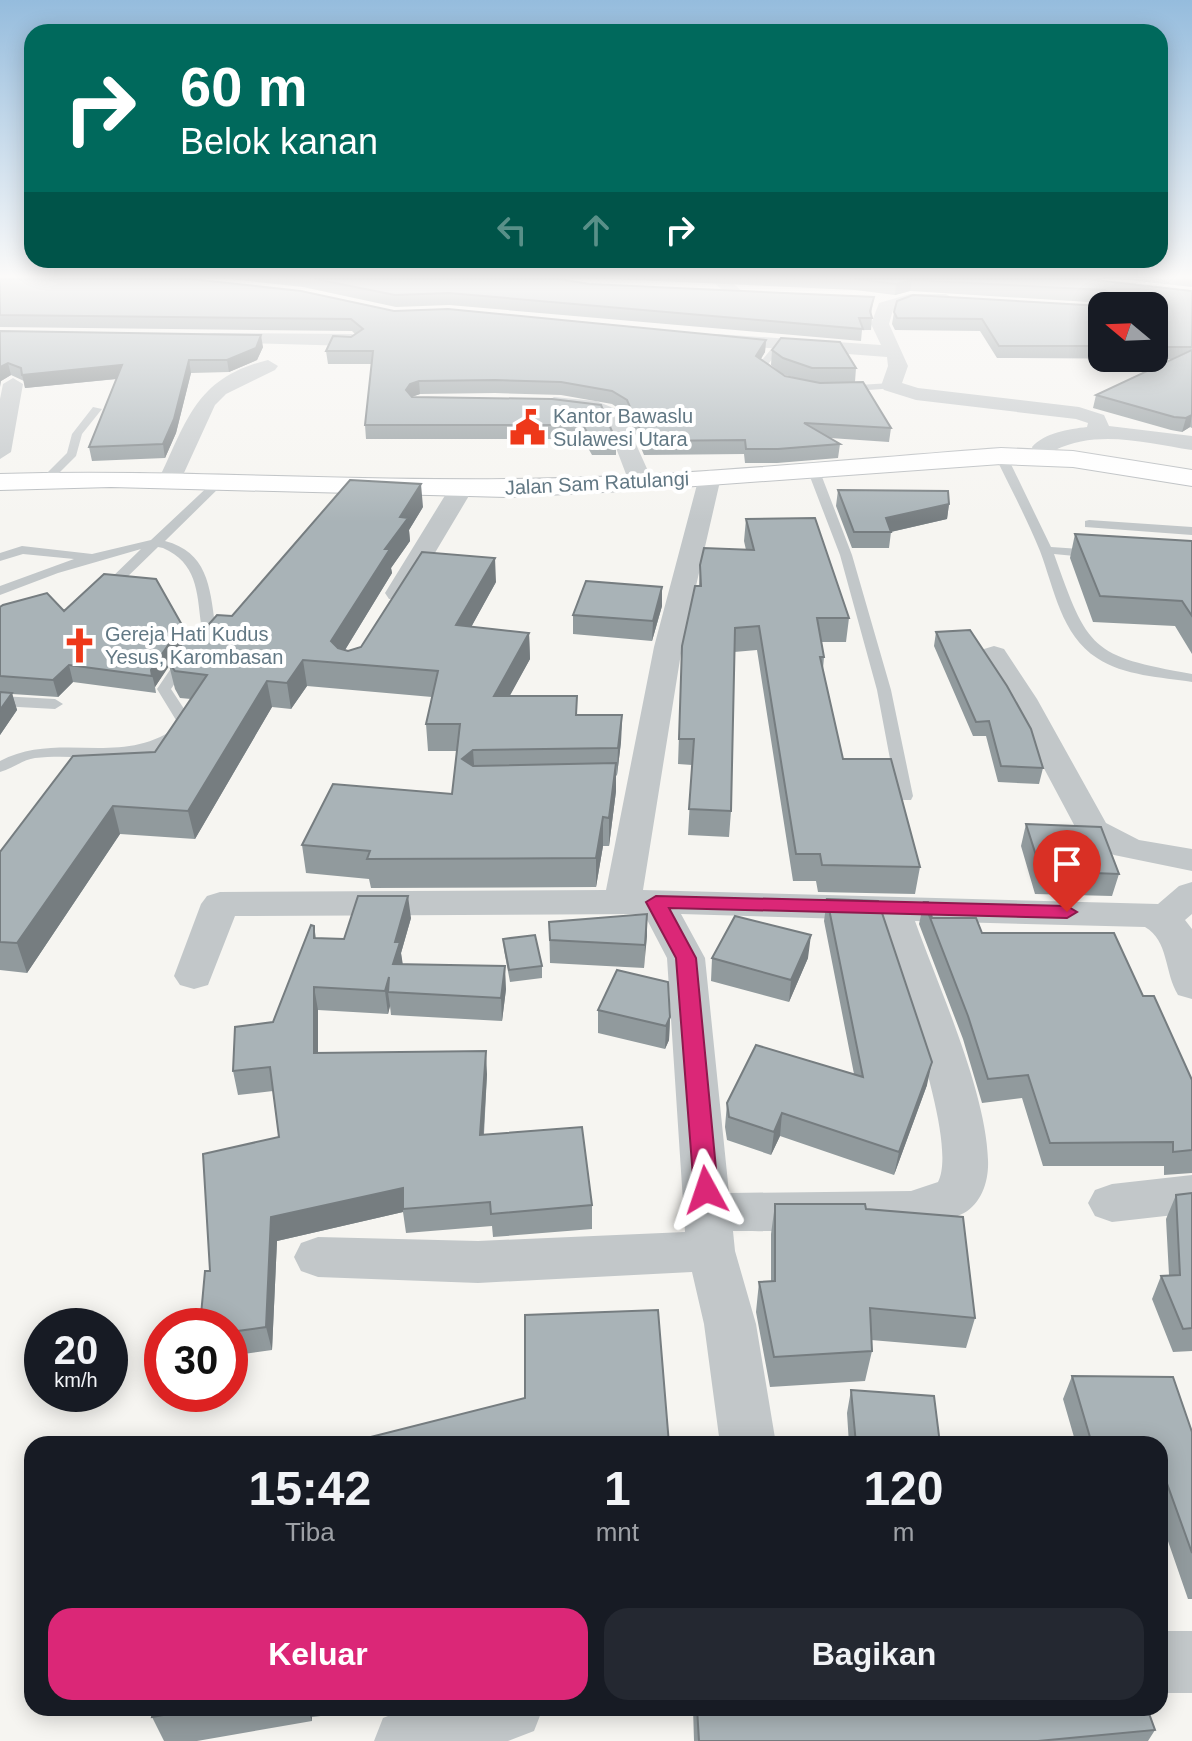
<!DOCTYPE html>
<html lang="id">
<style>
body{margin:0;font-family:Helvetica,sans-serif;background:#242831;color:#f1f3f6;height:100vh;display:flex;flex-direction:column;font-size:30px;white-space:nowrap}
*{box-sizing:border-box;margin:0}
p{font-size:26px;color:#9ea1a6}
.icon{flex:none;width:44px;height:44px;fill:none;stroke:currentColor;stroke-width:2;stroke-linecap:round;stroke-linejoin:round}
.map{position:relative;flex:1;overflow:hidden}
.details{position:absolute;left:24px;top:1436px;width:1144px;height:280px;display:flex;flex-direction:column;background:#171b24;border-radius:24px;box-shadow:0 4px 20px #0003}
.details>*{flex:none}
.banner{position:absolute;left:24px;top:24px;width:1144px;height:244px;border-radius:24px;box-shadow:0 4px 20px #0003;background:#00695c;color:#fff;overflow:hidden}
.needle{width:52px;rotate:289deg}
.tools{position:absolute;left:1088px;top:292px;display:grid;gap:16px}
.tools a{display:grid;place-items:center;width:80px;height:80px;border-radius:16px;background:#171b24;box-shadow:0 4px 20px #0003;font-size:40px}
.speed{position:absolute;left:24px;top:1308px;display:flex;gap:16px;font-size:40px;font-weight:700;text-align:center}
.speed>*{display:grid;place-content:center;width:104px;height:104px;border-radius:50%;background:#171b24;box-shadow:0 4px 20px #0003;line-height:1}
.speed small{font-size:20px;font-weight:400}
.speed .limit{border:12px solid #d22;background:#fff;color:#111}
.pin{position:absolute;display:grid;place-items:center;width:68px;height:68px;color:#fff;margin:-82px -34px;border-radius:50% 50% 50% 0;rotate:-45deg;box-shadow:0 0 8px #0007}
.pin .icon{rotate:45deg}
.me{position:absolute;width:88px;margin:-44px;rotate:355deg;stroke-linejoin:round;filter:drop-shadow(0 0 6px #0008)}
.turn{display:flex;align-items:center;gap:28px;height:168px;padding:0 24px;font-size:36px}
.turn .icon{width:104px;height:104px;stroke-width:2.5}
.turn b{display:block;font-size:56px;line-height:68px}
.lanes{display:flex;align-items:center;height:76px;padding:0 24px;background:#0003;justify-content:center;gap:40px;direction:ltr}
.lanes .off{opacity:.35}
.eta{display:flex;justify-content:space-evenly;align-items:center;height:136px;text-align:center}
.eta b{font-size:48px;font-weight:600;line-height:56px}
.primary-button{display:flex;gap:16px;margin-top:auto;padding:16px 24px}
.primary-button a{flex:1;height:92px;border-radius:24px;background:#db2777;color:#fff;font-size:32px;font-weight:600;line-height:92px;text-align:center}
.primary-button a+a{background:#242831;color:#f1f3f6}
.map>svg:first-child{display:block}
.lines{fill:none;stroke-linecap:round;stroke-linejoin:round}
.highway-casing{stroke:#b6babd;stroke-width:2}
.lane{fill:#c2c7c9;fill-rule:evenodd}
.street{fill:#c2c7c9;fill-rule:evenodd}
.highway{fill:#fff;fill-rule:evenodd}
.wall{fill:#919a9d}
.shaded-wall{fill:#767d80}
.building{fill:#a9b3b7;stroke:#767d80;stroke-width:2}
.route{fill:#db2777;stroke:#8e194d;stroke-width:2}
.labels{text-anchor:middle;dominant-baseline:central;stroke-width:8;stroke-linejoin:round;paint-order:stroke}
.far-poi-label{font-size:20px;fill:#627884;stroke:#fff;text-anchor:start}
.far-street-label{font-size:20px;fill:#627884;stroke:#fff}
</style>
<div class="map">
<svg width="1192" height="1741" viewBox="0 0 1192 1741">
<rect width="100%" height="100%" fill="#f6f5f1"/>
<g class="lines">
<defs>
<path id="highway" d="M 1001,448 L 1073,451 L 1192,470 L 1192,486 L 1073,467 L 1001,464 L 641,490 L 507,497 L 111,487 L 0,490 L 0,474 C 169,469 338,481 507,479 C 672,478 837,460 1001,448 Z"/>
</defs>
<use href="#highway" class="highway-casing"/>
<path class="lane" d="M 777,342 L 782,345 L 767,366 L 780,380 L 775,383 L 757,366 Z
M 891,383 L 896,386 L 895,388 L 842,392 L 837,389 L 842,386 Z
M 93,407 L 102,409 L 82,434 L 76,456 L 50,482 L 42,482 L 42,478 L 67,453 L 72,434 Z
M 1001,453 L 1007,456 L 1051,547 L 1095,550 L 1101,554 L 1095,558 L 1054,554 C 1088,650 1091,656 1192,674 L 1192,682 C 1161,677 1124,676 1097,658 C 1061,635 1054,588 1040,551 C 1027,519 1010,487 995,456 Z
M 813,466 L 819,469 L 852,555 L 891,690 L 913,796 L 911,800 L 899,800 L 897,796 L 877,690 L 840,555 L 807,469 Z
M 215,480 L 225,482 L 165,541 C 207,552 210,586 215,624 L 171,689 L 192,721 L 195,726 C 155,773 88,752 35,758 C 22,760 12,769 0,772 L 0,761 C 59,730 124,769 179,725 L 157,689 L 201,624 C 197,591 197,563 163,548 L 158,547 L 119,585 L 114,586 L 107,582 L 141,549 L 58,573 L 0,595 L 0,586 L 74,559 L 23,554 L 0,561 L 0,553 L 22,546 L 92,554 L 151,540 Z
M 1089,520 L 1192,527 L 1192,535 L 1085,527 L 1085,521 Z
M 0,696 L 55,699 L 63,704 L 55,709 L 0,706 Z"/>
<path class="street" d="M 710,279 L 728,279 L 744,293 L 742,297 L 730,297 Z
M 910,294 L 946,294 L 954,299 C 946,306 910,305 893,310 L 889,324 L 908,366 L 902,383 L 918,388 L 1079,407 L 1104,415 L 1109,426 L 1192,436 L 1192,450 C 1147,443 1098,429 1055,450 L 1057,456 L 1046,463 L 1035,456 L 1032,447 C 1044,433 1069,429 1087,427 L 1088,423 L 1076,419 L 916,400 L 884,390 L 881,386 L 888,366 L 887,357 L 717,344 L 708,339 L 717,334 L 881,345 L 871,324 L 879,303 Z
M 214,333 L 352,334 L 361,340 L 352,346 L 208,342 L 205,338 L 208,334 Z
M 268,360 L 278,366 L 275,370 L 226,394 L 215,405 L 178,486 L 162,486 L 158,481 C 187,421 195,378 268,360 Z
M 13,378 L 23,384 L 11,452 L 0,459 L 0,399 L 3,384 Z
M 554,397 L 596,401 L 621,411 L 653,482 L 649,487 L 633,487 L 629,482 L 605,419 L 592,413 L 547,407 L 544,403 Z
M 710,470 L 718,472 L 721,477 L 682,647 L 643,890 L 1158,904 L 1179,886 L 1192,882 L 1192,914 L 1185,920 L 1192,929 L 1192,999 L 1178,995 C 1164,972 1169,941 1145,927 L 915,921 C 939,988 986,1091 988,1160 C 989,1180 982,1203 964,1213 C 915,1240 792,1230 733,1231 L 735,1251 L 756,1324 L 776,1444 L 720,1444 L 704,1324 L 692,1272 L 478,1283 L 318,1277 L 301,1271 L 294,1257 L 301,1243 L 318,1237 L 478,1241 L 685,1232 L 667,958 L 644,914 L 235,916 L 208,985 L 194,989 L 180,985 L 174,976 L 201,904 L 207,896 L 220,892 L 606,890 L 654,647 L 699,477 L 702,472 ZM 681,914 L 877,920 C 893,969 960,1140 938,1182 L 911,1191 L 729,1193 L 705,958 Z
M 461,482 L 469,484 L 473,489 L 411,593 L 407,599 L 389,599 L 385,593 L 449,489 L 453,484 Z
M 994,646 L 1004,649 L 1037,699 L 1106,823 L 1139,840 L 1192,849 L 1192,871 L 1114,855 L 1080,836 L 1007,699 L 980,655 L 984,649 Z
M 1192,1175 L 1192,1213 L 1112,1222 L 1095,1216 L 1088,1203 L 1095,1190 L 1112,1184 Z
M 1160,1631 L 1192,1631 L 1192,1693 L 1160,1693 Z
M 408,1708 L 543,1708 L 534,1731 L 508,1741 L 374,1741 L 383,1718 Z"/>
<use href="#highway" class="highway"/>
</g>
<path class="wall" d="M 0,279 L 766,340 L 765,352 L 761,359 L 785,376 L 796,378 L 782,374 L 771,365 L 772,350 L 856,368 L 855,382 L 891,428 L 889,442 L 830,438 L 840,444 L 838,458 L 777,463 L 745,463 L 744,454 L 644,455 L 627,414 L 612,404 L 561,395 L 495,393 L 420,394 L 412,397 L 552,399 L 616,441 L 616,455 L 592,455 L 583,439 L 366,439 L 365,425 L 372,364 L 328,364 L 326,351 L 355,334 L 352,331 L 0,327 Z
M 230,279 L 559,279 L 589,284 L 874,297 L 871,315 L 872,318 L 871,330 L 862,330 L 861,341 L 449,305 L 396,307 L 303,287 Z
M 613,279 L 1086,279 L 1192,291 L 1192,428 L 1190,427 L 1182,432 L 1171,430 L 1093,408 L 1096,395 L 1171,359 L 997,358 L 980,331 L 895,330 L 892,324 L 894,312 L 1102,306 L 1102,358 L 1154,358 L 1154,306 L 910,291 L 895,295 L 855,290 Z
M 1119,279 L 1192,279 L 1192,287 Z
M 0,331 L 263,347 L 257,360 L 229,372 L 191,373 L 176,433 L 165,458 L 92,461 L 89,447 L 117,379 L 25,388 L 24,381 L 11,375 L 1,381 Z
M 838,490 L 949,504 L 947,519 L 891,532 L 889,548 L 852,548 L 836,506 Z
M 423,507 L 409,530 L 410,541 L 391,568 L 392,573 L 345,650 L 348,651 L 361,647 L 496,582 L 471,627 L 529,633 L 530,659 L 509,696 L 577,696 L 577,715 L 622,715 L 621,742 L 617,775 L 616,776 L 616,791 L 609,846 L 603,846 L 596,887 L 371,888 L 369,879 L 306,873 L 302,845 L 452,794 L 457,751 L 428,751 L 426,724 L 432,697 L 307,686 L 291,709 L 272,707 L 195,839 L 120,834 L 27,973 L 0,970 L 0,852 L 155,752 L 191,699 L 180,698 L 175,689 L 169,665 L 155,687 L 156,693 L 73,682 L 58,697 L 12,694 L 17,710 L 0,735 L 0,607 L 64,611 L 186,639 L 195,640 L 232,616 Z
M 746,519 L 849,618 L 846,642 L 821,642 L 824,657 L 823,669 L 843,759 L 920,867 L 915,894 L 818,892 L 816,881 L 793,881 L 757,650 L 734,652 L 731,811 L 729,837 L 688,835 L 692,765 L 678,764 L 682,646 L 699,586 L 700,565 L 746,550 L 744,541 Z
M 1075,534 L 1192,541 L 1192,654 L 1175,626 L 1093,622 L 1070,558 Z
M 662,587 L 662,606 L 652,641 L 573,634 L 573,615 Z
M 936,632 L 1043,768 L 1039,784 L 998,782 L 986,736 L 973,736 L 934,646 Z
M 1026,824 L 1119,874 L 1112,896 L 1035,894 L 1021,846 Z
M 827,899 L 927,1085 L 894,1175 L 780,1136 L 771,1155 L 727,1140 L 725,1127 L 727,1103 L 854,1074 L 824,921 Z
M 924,902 L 932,918 L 982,933 L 1143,996 L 1192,1080 L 1192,1173 L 1164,1175 L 1164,1166 L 1043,1166 L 1022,1098 L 982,1103 L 963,1039 L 919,924 Z
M 647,914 L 644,968 L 550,963 L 549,922 Z
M 411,918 L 401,953 L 402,964 L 506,989 L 502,1021 L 391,1015 L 390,1006 L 388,1014 L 318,1010 L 318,1053 L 487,1074 L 484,1134 L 592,1205 L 592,1229 L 493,1237 L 492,1226 L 406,1233 L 403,1212 L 277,1241 L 272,1350 L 230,1356 L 230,1326 L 210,1271 L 279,1137 L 273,1091 L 238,1095 L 233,1071 L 273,1022 L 314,926 L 316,938 L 344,939 Z
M 503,939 L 542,966 L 542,978 L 510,982 L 504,950 Z
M 712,958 L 808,958 L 789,1002 L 711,981 Z
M 598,1010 L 670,1017 L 669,1040 L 665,1049 L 598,1033 Z
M 1192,1193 L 1192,1351 L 1173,1352 L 1152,1299 L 1161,1276 L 1169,1275 L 1166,1219 L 1176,1195 Z
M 775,1204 L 866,1209 L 975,1318 L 966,1348 L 871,1340 L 872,1351 L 865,1381 L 770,1387 L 756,1312 L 759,1282 L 771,1281 L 771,1234 Z
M 1072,1376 L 1192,1432 L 1192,1599 L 1188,1599 L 1160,1518 L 1160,1444 L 1076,1444 L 1063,1399 Z
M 851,1390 L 940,1444 L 849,1444 L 847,1413 Z
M 154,1708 L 391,1708 L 312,1717 L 312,1721 L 197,1741 L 164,1741 L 152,1717 Z
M 693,1708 L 1147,1708 L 1155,1730 L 1148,1741 L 694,1741 Z"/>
<path class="shaded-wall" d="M 912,280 L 910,291 L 895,295 L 896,284 Z
M 261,335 L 263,347 L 257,360 L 229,372 L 227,360 Z
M 766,340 L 765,352 L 755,368 L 756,356 Z
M 189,360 L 191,373 L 176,433 L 165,458 L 163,444 Z
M 8,363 L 11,375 L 1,381 L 0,387 L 0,367 Z
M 122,365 L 125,378 L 25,388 L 22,375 Z
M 419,381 L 420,394 L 411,397 L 406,390 L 410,384 Z
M 1192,415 L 1190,427 L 1182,432 L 1186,418 Z
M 421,484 L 423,507 L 409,530 L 410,541 L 391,568 L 392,573 L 337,663 L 331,641 L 385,549 L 400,517 Z
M 949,504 L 947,519 L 890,532 L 886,518 Z
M 495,558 L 496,582 L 458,651 L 456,625 Z
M 662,587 L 662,606 L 652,641 L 653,621 Z
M 182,625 L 186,641 L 155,687 L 151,670 Z
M 529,633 L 530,659 L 495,723 L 494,696 Z
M 303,660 L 307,686 L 291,709 L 287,683 Z
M 69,665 L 73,682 L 58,697 L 53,680 Z
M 267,681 L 272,707 L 195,839 L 188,811 Z
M 12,693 L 17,710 L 0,735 L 0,710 Z
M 622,715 L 621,742 L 617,775 L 618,748 Z
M 473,750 L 475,778 L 462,759 Z
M 616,763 L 616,791 L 609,846 L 609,818 Z
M 113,806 L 120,834 L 27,973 L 17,943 Z
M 603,817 L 603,846 L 596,887 L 596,858 Z
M 408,896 L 411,918 L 401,953 L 403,965 L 393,964 L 395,942 Z
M 647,914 L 647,936 L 644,968 L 645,945 Z
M 811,935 L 808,958 L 789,1002 L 791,980 Z
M 505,966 L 506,989 L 502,1021 L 501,998 Z
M 389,977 L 388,992 L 390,1006 L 388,1014 L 385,991 Z
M 314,987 L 318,1010 L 318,1076 L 314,1053 Z
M 670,1017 L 669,1040 L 665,1049 L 666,1026 Z
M 486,1051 L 487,1074 L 482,1158 L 480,1135 Z
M 932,1062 L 927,1085 L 894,1175 L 899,1152 Z
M 782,1113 L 780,1136 L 771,1155 L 774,1132 Z
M 403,1188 L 403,1212 L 277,1241 L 272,1350 L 266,1327 L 271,1217 Z
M 307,1708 L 309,1708 L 312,1717 L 312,1721 Z"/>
<path class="building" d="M 0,279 L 191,279 L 301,291 L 394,311 L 448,309 L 766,340 L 756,356 L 785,376 L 820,383 L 863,382 L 891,428 L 804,423 L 840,444 L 778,449 L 746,449 L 745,440 L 645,441 L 627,400 L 612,391 L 561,382 L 495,380 L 419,381 L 410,384 L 406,390 L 412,397 L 552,399 L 601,405 L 616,441 L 592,441 L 583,425 L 365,425 L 373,351 L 326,351 L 333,336 L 351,337 L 363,329 L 351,319 L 0,315 Z
M 315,279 L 559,279 L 589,284 L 874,297 L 870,311 L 872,318 L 859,318 L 863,329 L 449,293 L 395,295 Z
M 855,279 L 1086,279 L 1192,291 L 1192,347 L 1154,347 L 1154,306 L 1104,306 L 1108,297 L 1113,295 L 1105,290 L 912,280 L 896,284 Z
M 913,295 L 1102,306 L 1102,346 L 999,346 L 982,319 L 897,318 L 894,312 L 897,301 Z
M 0,331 L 261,335 L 256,348 L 227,360 L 189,360 L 174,419 L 163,444 L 89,447 L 122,365 L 22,375 L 21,368 L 8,363 L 0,367 Z
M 781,338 L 840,342 L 856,368 L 812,368 L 783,358 L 772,350 Z
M 1192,350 L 1192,415 L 1186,418 L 1174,417 L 1096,395 Z
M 350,480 L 421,484 L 400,517 L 408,518 L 385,549 L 390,549 L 331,641 L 338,648 L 348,651 L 361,647 L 422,552 L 495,558 L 456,625 L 529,633 L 494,696 L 577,696 L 576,715 L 622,715 L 618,748 L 473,750 L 462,759 L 473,766 L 616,763 L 609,818 L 603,817 L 596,858 L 367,859 L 370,851 L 302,845 L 333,784 L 452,794 L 460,724 L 426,724 L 438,671 L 303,660 L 287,683 L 267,681 L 188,811 L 113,806 L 17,943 L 0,942 L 0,852 L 73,756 L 155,752 L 207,675 L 175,671 L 169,663 L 190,632 L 195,640 L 217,615 L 232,616 Z
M 838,490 L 948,491 L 949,504 L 886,518 L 891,532 L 854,532 Z
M 815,518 L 849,618 L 817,618 L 824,657 L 820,657 L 843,759 L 891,759 L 920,867 L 822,865 L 820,854 L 796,854 L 759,626 L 735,628 L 731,811 L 689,809 L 694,739 L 679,739 L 682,646 L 695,586 L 701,586 L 700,565 L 704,548 L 754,550 L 746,519 Z
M 1075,534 L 1192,541 L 1192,616 L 1182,601 L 1100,596 Z
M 104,574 L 156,579 L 182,625 L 151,670 L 152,676 L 69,665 L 53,680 L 0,676 L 0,607 L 3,605 L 47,593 L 64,611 Z
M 586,581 L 662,587 L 653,621 L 573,615 Z
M 970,630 L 1007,686 L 1031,729 L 1043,768 L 1001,766 L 989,721 L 976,722 L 936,632 Z
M 0,692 L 12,693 L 0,710 Z
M 1026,824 L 1101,827 L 1119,874 L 1041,871 Z
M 358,896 L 408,896 L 395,942 L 400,942 L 393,964 L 505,966 L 501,998 L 388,992 L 389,977 L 385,991 L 314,987 L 314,1053 L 486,1051 L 480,1135 L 582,1127 L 592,1205 L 491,1214 L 490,1202 L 403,1209 L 403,1188 L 271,1217 L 266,1327 L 230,1332 L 230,1326 L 200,1326 L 205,1271 L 210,1271 L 203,1154 L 279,1137 L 270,1067 L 233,1071 L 235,1027 L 273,1022 L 311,925 L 314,926 L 314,938 L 344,939 Z
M 827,899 L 878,901 L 932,1062 L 899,1152 L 782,1113 L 774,1132 L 729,1117 L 727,1103 L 756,1045 L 863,1077 Z
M 924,902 L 928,902 L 932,918 L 976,918 L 982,933 L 1114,933 L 1143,996 L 1154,996 L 1192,1080 L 1192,1150 L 1173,1152 L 1173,1142 L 1050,1143 L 1028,1075 L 988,1079 L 968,1016 Z
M 647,914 L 645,945 L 550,940 L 549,922 Z
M 735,916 L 811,935 L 791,980 L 712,958 Z
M 535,935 L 542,966 L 509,970 L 503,939 Z
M 617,970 L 668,982 L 670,1017 L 666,1026 L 598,1010 Z
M 1192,1193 L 1192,1328 L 1183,1329 L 1161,1276 L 1180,1275 L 1176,1195 Z
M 775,1204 L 865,1204 L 866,1209 L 963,1217 L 975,1318 L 870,1308 L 872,1351 L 774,1357 L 759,1282 L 775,1281 Z
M 658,1310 L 669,1444 L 343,1444 L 525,1398 L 525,1315 Z
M 1072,1376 L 1173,1377 L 1192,1432 L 1192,1553 L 1160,1464 L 1160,1444 L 1092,1444 Z
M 851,1390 L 934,1396 L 940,1444 L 856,1444 Z
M 154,1708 L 204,1708 L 152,1717 Z
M 697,1708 L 1147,1708 L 1155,1730 L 1038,1741 L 699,1741 Z"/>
<linearGradient id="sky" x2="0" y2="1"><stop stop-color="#95bcdd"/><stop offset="0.53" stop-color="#fbfaf9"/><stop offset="1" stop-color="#fbfaf9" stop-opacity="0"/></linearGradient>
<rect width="1192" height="522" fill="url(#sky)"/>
<path class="route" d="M 656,896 L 1067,906 L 1077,912 L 1067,918 L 669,908 L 696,958 L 718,1190 L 715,1196 L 706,1199 L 698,1196 L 694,1190 L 676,958 L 646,902 Z"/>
<defs>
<symbol id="civic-bare" viewBox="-9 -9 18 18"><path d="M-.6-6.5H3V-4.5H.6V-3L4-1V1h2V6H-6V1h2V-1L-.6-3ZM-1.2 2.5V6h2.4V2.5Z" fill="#ee3819" stroke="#fff" stroke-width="2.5" paint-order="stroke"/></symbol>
<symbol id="church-bare" viewBox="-9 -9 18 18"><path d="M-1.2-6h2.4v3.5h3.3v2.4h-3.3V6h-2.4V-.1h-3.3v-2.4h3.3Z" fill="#ee3819" stroke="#fff" stroke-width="2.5" paint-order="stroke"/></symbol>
</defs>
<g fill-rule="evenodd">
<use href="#civic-bare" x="502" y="402" width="51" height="51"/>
<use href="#church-bare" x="54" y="620" width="51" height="51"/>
</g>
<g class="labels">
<g class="far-poi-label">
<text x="553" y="416">Kantor Bawaslu<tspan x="553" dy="23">Sulawesi Utara</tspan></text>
<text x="105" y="634">Gereja Hati Kudus<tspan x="105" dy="23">Yesus, Karombasan</tspan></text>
</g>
<g class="far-street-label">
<text transform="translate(597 483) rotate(-3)">Jalan Sam Ratulangi</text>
</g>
</g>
</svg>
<div class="tools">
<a><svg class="needle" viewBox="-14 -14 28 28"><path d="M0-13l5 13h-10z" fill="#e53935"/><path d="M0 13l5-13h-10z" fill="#9ea1a6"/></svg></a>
</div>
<div class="speed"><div>20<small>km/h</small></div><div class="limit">30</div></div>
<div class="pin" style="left:1067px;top:912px;background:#d93025"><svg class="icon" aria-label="arrive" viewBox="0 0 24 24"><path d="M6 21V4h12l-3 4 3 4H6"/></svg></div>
<svg class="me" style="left:706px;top:1190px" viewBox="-20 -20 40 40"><path d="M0-17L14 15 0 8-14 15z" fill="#db2777" stroke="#fff" stroke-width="4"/></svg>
<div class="banner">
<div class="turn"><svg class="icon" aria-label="right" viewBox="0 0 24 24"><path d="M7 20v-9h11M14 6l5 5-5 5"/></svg><div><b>60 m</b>Belok kanan</div></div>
<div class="lanes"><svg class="icon off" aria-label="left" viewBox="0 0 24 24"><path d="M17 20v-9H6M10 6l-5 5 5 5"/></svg><svg class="icon off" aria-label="ahead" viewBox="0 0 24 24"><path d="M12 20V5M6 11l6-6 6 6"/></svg><svg class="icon" aria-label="right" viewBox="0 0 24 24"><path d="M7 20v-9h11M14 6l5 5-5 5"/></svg></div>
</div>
<section class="details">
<div class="eta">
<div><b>15:42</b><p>Tiba</p></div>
<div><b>1</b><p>mnt</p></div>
<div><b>120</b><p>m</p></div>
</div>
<div class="primary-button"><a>Keluar</a><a>Bagikan</a></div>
</section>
</div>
